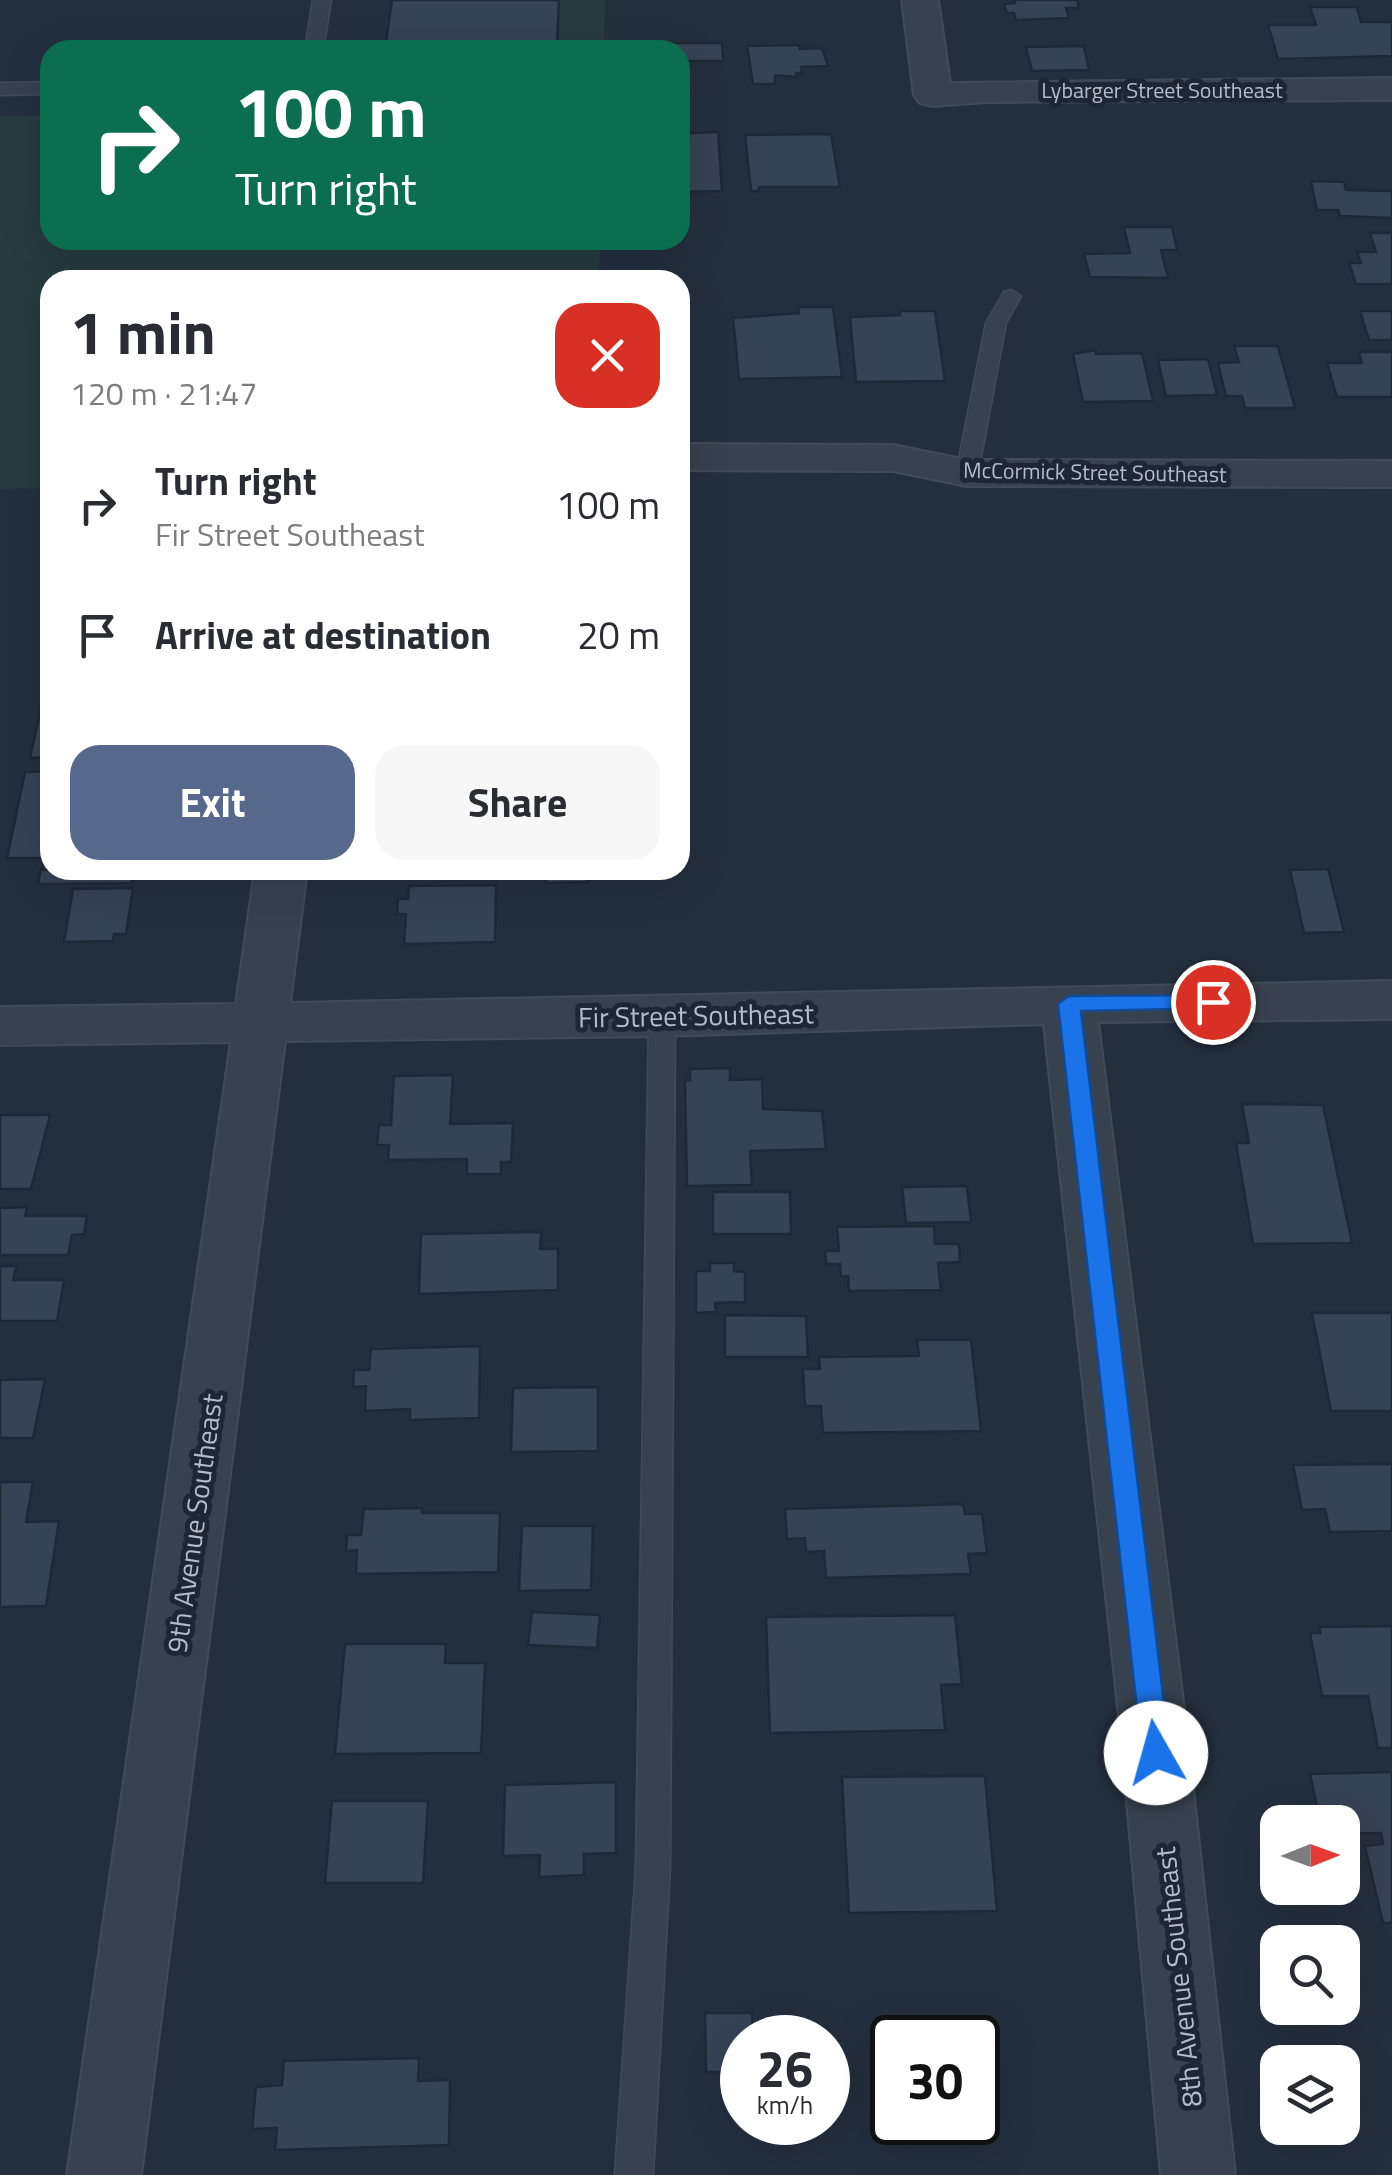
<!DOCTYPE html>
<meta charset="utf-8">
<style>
body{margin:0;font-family:"Titillium Web",sans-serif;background:#f7f7f7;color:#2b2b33;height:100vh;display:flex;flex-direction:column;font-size:38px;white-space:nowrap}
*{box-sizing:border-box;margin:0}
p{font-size:32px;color:#7c7c81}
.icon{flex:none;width:55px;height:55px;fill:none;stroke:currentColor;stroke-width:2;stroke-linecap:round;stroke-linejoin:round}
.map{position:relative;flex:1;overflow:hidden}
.sheet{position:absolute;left:40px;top:270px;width:650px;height:610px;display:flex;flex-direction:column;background:#fff;border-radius:30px;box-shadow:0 10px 40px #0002}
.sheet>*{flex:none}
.guide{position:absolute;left:40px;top:40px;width:650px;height:210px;border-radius:30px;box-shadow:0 10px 40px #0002;background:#0b6e4f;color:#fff;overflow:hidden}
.needle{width:65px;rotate:89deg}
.tools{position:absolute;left:1260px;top:1805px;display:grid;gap:20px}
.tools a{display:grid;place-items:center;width:100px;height:100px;border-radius:20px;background:#fff;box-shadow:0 10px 40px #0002;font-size:50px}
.speed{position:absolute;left:720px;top:2015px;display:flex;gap:20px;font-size:50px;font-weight:700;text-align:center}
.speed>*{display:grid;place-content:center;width:130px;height:130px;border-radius:50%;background:#fff;box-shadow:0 10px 40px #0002;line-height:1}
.speed small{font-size:25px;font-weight:400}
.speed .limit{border:5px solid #111;border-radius:15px;background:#fff;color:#111}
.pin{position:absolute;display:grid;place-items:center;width:85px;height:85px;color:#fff;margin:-42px;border:5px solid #fff;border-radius:50%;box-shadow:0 2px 10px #0007}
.me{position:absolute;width:110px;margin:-55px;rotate:353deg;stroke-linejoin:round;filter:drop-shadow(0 0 8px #0008)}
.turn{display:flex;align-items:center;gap:35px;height:210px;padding:0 30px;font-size:45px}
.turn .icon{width:130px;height:130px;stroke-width:2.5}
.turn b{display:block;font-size:70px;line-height:85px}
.round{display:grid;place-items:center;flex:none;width:105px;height:105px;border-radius:30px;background:#f7f7f7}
.overview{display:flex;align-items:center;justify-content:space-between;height:170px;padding:0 30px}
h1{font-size:60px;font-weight:700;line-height:75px}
.cta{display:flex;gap:20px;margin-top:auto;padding:20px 30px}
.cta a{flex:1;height:115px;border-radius:30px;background:#56698c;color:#fff;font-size:40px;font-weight:700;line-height:115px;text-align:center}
.cta a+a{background:#f7f7f7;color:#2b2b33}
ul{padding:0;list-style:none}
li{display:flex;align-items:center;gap:30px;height:130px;padding:0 30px}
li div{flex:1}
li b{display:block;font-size:38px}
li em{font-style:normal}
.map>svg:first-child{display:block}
.green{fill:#263c3f}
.building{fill:#364354;stroke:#1f2835;stroke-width:2.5}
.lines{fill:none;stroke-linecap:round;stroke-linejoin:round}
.service-casing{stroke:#414a57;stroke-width:3}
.minor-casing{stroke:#414a57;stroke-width:4}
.service{fill:#38414e;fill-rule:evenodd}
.minor{fill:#38414e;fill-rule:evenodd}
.route{fill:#1a73e8;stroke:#114b97;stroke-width:2.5}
.labels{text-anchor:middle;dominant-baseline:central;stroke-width:10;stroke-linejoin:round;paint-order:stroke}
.far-street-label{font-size:22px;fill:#b4bcc9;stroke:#1d2633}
.street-label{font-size:28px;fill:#b4bcc9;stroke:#1d2633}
</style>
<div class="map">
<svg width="1392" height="2175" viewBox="0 0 1392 2175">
<rect width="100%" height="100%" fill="#242f3e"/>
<path class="green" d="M 559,0 L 605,0 L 604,50 L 527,50 L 558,49 Z
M 0,116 L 50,116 L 50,240 L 600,240 L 599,280 L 50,280 L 50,488 L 0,489 Z"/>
<path class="building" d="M 392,0 L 559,0 L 557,48 L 385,49 Z
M 1014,0 L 1077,0 L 1079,8 L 1066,8 L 1069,18 L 1016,20 L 1014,13 L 1007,13 L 1004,4 L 1015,3 Z
M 1310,7 L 1357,7 L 1361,22 L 1392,22 L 1392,56 L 1278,59 L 1268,25 L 1316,25 Z
M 666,43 L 722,43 L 723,61 L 680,61 L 680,50 L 666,50 Z
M 799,45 L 800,49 L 822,48 L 828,66 L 801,67 L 802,73 L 796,73 L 796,77 L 775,75 L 775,84 L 753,84 L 747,46 Z
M 1084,46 L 1089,70 L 1032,71 L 1026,47 Z
M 718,132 L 722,191 L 680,192 L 680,139 L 689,139 L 689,133 Z
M 831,134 L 840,187 L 759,187 L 759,191 L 751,191 L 745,135 Z
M 1311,181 L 1344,182 L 1346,190 L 1392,191 L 1392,218 L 1340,216 L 1338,210 L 1317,210 Z
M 1124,227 L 1172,227 L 1177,250 L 1161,250 L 1168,278 L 1090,277 L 1084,254 L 1130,253 Z
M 1370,233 L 1392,233 L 1392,284 L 1356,284 L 1349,263 L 1361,263 L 1357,252 L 1376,252 Z
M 798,307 L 833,307 L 842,377 L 739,379 L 733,318 L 799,313 Z
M 900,311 L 935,311 L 945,381 L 856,382 L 850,317 L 900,315 Z
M 1360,311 L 1392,311 L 1392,340 L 1369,340 Z
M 1234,346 L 1278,346 L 1295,408 L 1245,408 L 1242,396 L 1226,396 L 1218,363 L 1239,362 Z
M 1096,350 L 1096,354 L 1142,353 L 1153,401 L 1083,402 L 1073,354 Z
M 1359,352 L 1392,352 L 1392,397 L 1337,397 L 1327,363 L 1362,363 Z
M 1208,359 L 1217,395 L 1166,396 L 1158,360 Z
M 50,680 L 50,757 L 30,758 L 47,681 Z
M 50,771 L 50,858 L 7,858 L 25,772 Z
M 41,869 L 50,870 L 134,870 L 131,883 L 38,884 Z
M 1328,869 L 1344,932 L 1304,933 L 1290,870 Z
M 546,870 L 588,870 L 587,882 L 546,883 Z
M 496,885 L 495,942 L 404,944 L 406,914 L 397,914 L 398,899 L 408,899 L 409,886 Z
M 133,888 L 126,934 L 114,934 L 113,941 L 64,942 L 73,889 Z
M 730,1068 L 730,1080 L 762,1079 L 763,1109 L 822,1111 L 826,1149 L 750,1151 L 752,1185 L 687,1186 L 685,1080 L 690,1080 L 690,1069 Z
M 453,1075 L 450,1124 L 513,1123 L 511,1162 L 501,1162 L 501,1174 L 467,1174 L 467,1159 L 388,1160 L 389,1145 L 377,1145 L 379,1125 L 391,1125 L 394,1076 Z
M 1242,1104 L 1323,1105 L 1352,1243 L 1253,1244 L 1236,1143 L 1249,1143 Z
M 0,1115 L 50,1115 L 31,1189 L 0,1189 Z
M 967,1186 L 971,1222 L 906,1223 L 902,1187 Z
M 713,1192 L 790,1192 L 791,1234 L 713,1234 Z
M 27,1207 L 25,1216 L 87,1216 L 84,1234 L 72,1235 L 68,1255 L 0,1255 L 0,1208 Z
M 934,1226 L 935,1244 L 959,1244 L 960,1262 L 938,1263 L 941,1290 L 849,1291 L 848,1276 L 841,1277 L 840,1264 L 826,1264 L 825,1251 L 839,1251 L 837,1227 Z
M 541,1232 L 540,1249 L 558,1249 L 558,1290 L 419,1294 L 421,1234 Z
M 710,1263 L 734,1263 L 734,1271 L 745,1272 L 745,1302 L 715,1303 L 716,1312 L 696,1313 L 696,1271 L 710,1271 Z
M 0,1266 L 16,1266 L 13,1280 L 64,1280 L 57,1321 L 0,1321 Z
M 1312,1313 L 1392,1313 L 1392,1411 L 1331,1411 Z
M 725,1315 L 806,1316 L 808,1357 L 725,1357 Z
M 917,1340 L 971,1340 L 981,1431 L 823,1433 L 821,1406 L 805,1406 L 803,1369 L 820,1369 L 819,1357 L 919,1356 Z
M 480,1346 L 479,1418 L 410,1420 L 410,1409 L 365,1411 L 366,1386 L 353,1387 L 354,1370 L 369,1370 L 371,1349 Z
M 45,1379 L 33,1438 L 0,1438 L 0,1380 Z
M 598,1387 L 598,1451 L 511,1452 L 513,1388 Z
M 1392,1464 L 1392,1531 L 1330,1532 L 1325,1509 L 1302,1510 L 1293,1465 Z
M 0,1482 L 33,1482 L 26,1522 L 59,1521 L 46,1606 L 0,1607 Z
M 963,1504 L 965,1514 L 982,1514 L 987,1553 L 968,1554 L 971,1574 L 826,1578 L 824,1551 L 806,1552 L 805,1538 L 787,1539 L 785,1509 Z
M 422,1508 L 422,1513 L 500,1513 L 498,1572 L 356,1574 L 357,1550 L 346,1551 L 347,1535 L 361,1535 L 364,1509 Z
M 522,1526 L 593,1526 L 591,1590 L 519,1591 Z
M 532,1612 L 600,1615 L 597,1648 L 528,1645 Z
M 955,1615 L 962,1684 L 941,1685 L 945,1730 L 770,1733 L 766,1617 Z
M 1392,1626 L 1392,1748 L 1378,1748 L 1368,1696 L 1322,1696 L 1310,1633 L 1320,1633 L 1319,1627 Z
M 345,1644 L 446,1644 L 445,1663 L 485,1663 L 481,1753 L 335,1754 Z
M 1392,1772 L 1392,1923 L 1383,1923 L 1365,1846 L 1383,1844 L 1381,1833 L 1342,1834 L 1342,1822 L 1320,1822 L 1310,1774 Z
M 985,1776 L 997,1911 L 849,1913 L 842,1777 Z
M 616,1782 L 616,1853 L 584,1854 L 584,1875 L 539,1877 L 540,1855 L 503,1856 L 505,1785 Z
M 332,1801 L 428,1801 L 423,1883 L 325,1883 Z
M 705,2013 L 752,2013 L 753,2038 L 742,2038 L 742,2072 L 706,2072 Z
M 419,2058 L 418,2081 L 450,2080 L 449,2145 L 275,2150 L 277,2128 L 252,2129 L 256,2087 L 282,2085 L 284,2061 Z"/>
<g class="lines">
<defs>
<path id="service" d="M 313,0 L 331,0 L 323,50 L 305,50 Z
M 50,82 L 50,94 L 0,95 L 0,83 Z
M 1011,290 L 1021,296 L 1006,323 L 978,473 L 967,480 L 959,478 L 956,473 L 986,323 L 1004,292 Z
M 662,1008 L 671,1010 L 675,1017 L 670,1867 L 653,2175 L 615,2175 L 636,1867 L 649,1017 L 653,1010 Z"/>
<path id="minor" d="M 902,0 L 938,0 L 950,83 L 1392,78 L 1392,100 L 985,102 L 933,106 L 920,103 L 914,95 Z
M 680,444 L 893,445 L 967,460 L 1392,461 L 1392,487 L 967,486 L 893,471 L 680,470 Z
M 255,870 L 307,870 L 290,1003 L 1392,981 L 1392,1019 L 1098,1022 L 1186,1725 L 1235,2175 L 1161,2175 L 1120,1725 L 1044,1024 L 662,1036 L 285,1041 L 141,2175 L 67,2175 L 231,1042 L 0,1045 L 0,1007 L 236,1004 Z"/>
</defs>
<use href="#service" class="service-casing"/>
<use href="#minor" class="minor-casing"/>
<use href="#service" class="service"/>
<use href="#minor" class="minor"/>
</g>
<path class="route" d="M 1213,995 L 1221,997 L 1224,1002 L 1221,1008 L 1081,1011 L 1170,1753 L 1166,1761 L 1156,1765 L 1146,1761 L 1142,1753 L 1058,1004 L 1069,996 Z"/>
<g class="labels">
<g class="far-street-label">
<text x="1162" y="90">Lybarger Street Southeast</text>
<text transform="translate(1095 472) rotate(1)">McCormick Street Southeast</text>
</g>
<g class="street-label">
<text transform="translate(696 1015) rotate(-1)">Fir Street Southeast</text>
<text transform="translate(194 1523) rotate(-82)">9th Avenue Southeast</text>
<text transform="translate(1178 1977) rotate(-96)">8th Avenue Southeast</text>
</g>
</g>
</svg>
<div class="tools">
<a><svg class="needle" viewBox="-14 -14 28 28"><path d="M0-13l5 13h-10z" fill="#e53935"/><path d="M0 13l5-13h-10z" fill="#7c7c81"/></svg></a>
<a><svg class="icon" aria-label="search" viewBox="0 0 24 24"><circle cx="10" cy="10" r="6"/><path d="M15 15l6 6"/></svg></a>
<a><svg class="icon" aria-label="layers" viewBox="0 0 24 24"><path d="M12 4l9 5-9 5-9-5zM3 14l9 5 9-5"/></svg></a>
</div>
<div class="speed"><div>26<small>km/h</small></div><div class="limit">30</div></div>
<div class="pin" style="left:1213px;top:1002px;background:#d93025"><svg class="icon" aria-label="arrive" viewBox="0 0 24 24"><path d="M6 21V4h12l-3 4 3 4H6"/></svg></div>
<svg class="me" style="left:1156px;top:1753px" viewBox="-20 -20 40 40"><circle r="19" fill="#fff"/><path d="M0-13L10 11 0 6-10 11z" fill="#1a73e8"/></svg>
<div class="guide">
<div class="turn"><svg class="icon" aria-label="right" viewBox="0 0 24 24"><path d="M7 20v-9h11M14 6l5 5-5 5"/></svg><div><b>100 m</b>Turn right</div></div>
</div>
<section class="sheet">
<div class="overview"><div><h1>1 min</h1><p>120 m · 21:47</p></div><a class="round" style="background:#d93025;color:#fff"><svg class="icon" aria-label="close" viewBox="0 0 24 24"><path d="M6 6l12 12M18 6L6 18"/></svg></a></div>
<ul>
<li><svg class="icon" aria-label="right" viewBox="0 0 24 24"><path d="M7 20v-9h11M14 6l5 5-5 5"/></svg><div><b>Turn right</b><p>Fir Street Southeast</p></div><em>100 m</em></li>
<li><svg class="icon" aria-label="arrive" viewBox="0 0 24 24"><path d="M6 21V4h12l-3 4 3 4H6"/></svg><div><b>Arrive at destination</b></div><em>20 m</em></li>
</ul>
<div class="cta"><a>Exit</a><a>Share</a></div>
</section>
</div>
